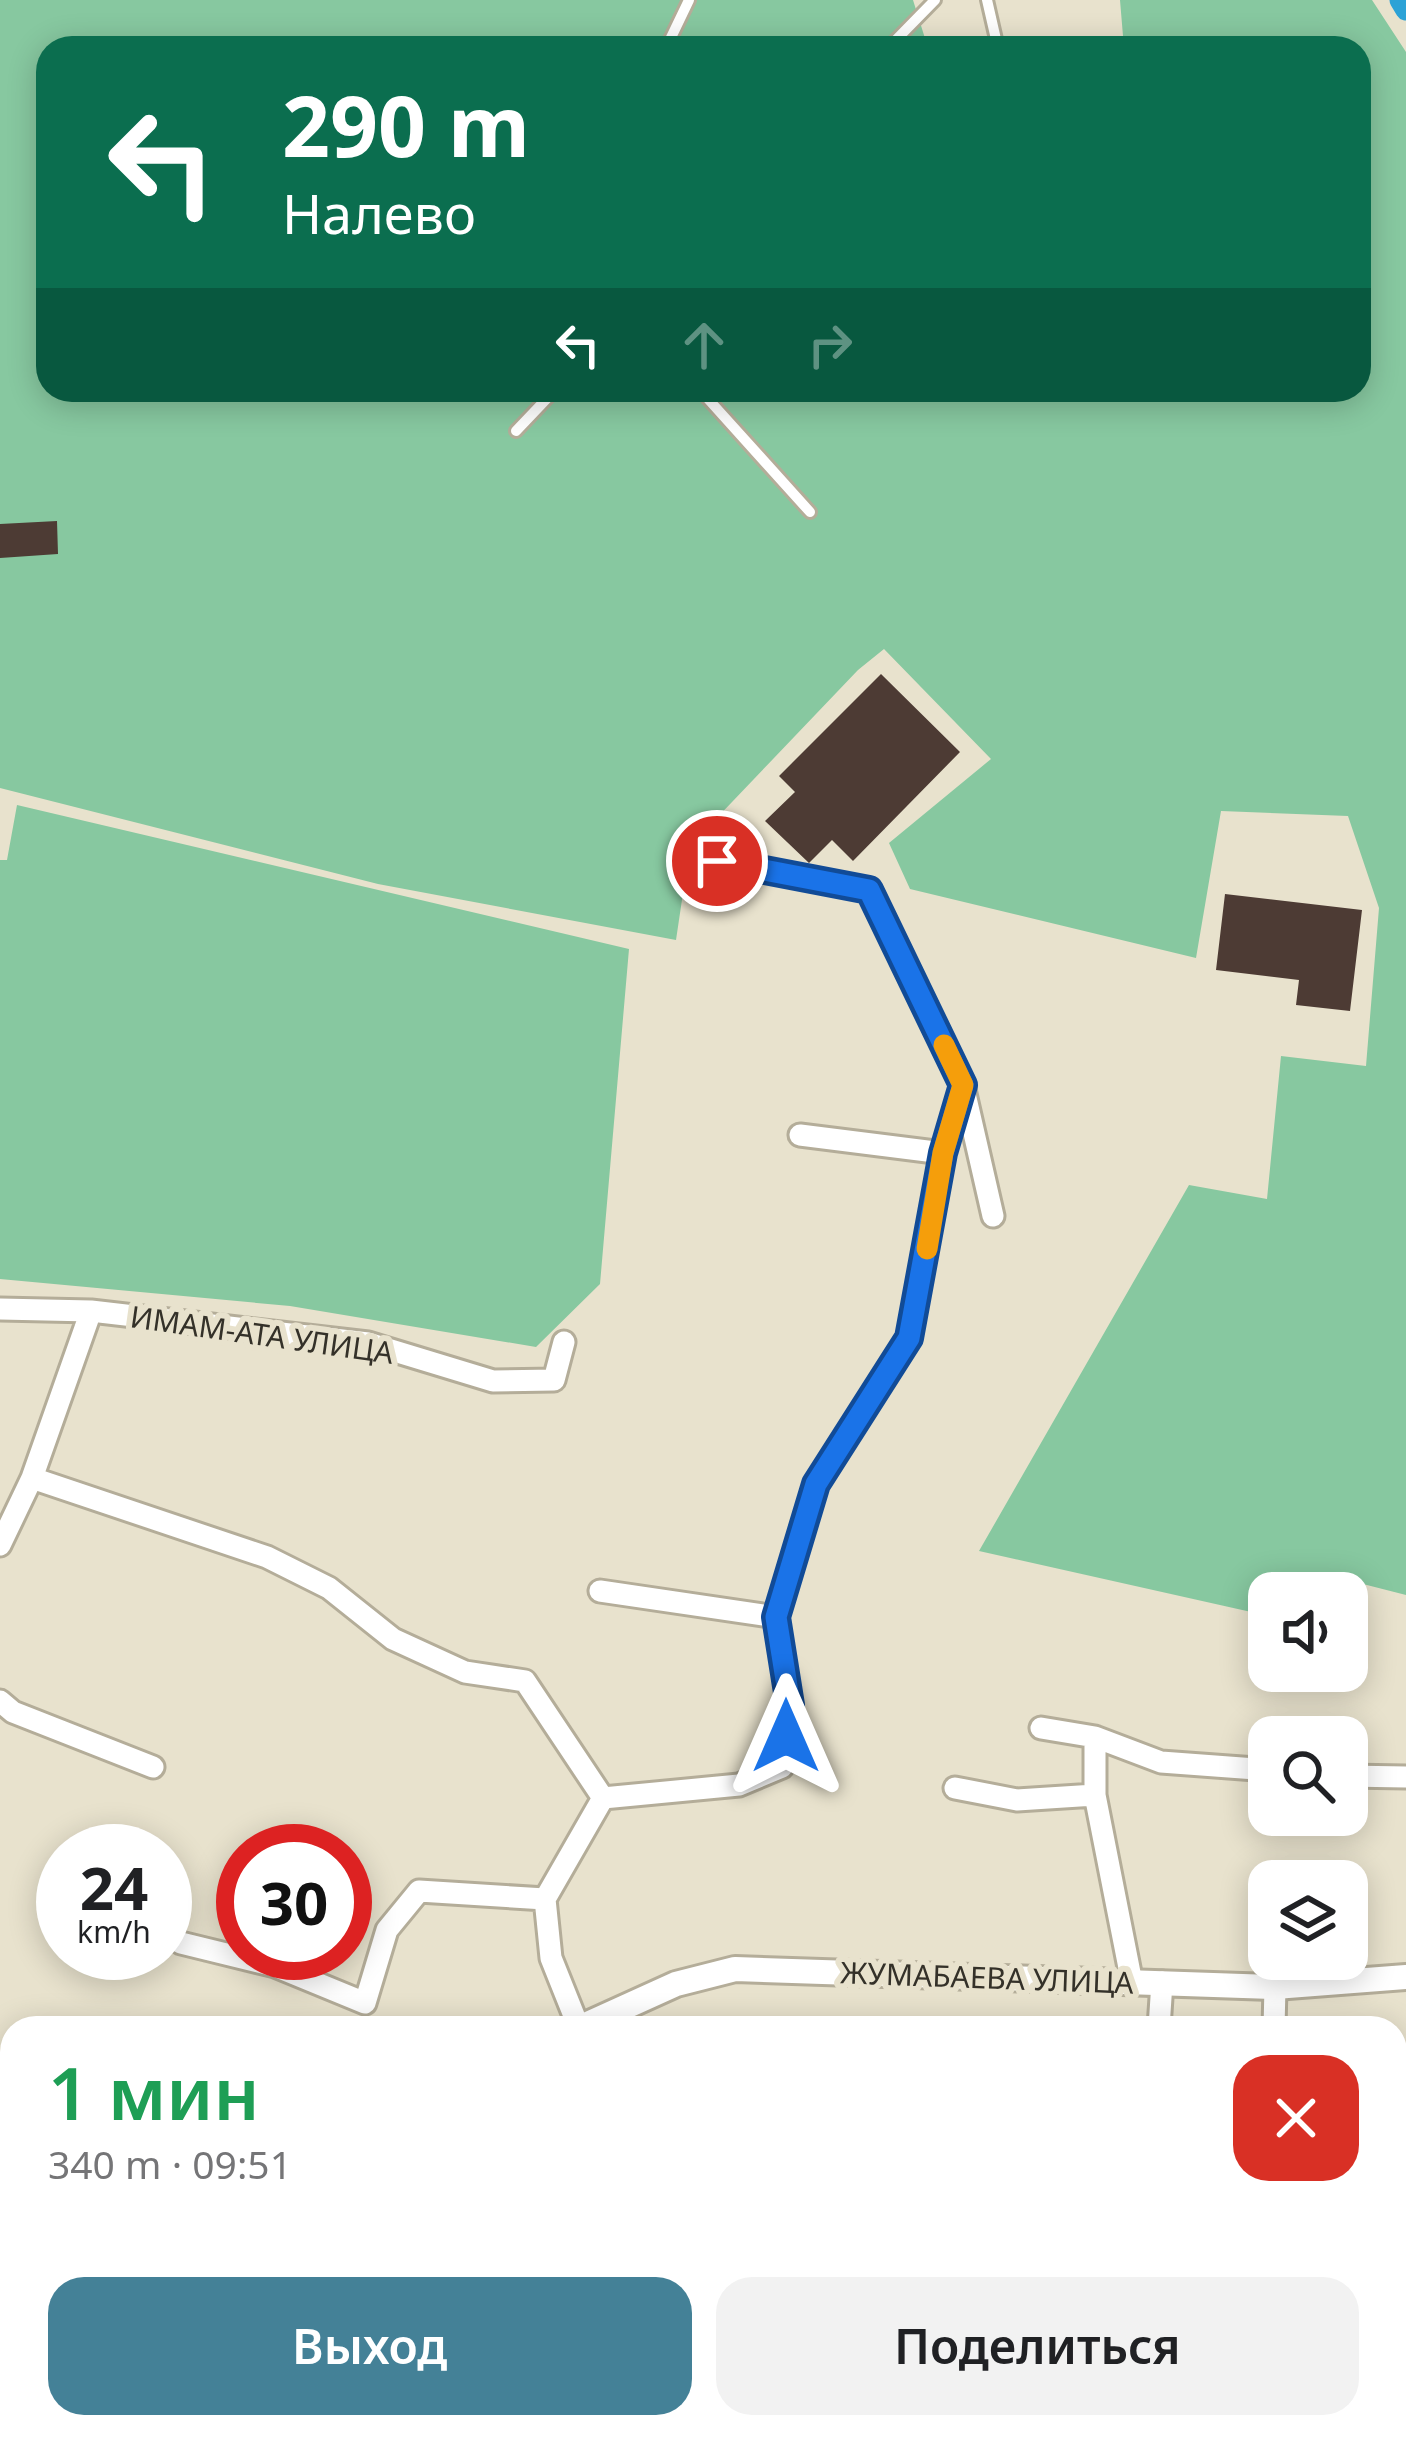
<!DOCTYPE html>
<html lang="ru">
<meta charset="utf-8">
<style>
body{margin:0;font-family:"Noto Sans",sans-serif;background:#f2f2f2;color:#202124;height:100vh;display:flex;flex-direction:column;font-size:45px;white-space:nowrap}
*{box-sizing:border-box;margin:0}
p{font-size:39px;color:#757577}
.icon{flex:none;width:66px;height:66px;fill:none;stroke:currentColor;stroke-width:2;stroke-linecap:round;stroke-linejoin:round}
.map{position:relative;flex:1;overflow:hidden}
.side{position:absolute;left:0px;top:2016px;width:1407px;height:423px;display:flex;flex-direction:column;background:#fff;border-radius:36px 36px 0 0;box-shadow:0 6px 30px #0003}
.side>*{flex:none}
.hud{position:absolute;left:36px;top:36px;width:1335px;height:366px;border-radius:36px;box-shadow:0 6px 30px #0003;background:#0b6e4f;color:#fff;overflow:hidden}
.fabs{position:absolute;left:1248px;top:1572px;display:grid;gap:24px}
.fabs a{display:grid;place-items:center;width:120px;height:120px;border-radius:24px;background:#fff;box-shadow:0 6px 30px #0003;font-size:60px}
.speed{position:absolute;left:36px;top:1824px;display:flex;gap:24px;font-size:60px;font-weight:700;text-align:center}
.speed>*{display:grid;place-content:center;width:156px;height:156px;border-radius:50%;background:#fff;box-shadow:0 6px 30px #0003;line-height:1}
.speed small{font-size:30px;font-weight:400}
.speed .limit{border:18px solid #d22;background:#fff;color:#111}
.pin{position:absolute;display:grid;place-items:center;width:102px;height:102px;color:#fff;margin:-51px;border:6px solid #fff;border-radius:50%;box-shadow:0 3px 12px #0007}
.me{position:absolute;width:132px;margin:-66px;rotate:0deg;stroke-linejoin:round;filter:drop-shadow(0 0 9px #0008)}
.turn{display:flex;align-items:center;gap:42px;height:252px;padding:0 48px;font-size:54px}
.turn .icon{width:156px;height:156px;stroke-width:2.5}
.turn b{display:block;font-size:84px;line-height:102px}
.lanes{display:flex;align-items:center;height:114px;padding:0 48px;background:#0003;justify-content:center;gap:60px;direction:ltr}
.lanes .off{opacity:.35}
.round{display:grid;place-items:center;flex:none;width:126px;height:126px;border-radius:36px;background:#f2f2f2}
.summary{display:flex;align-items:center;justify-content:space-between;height:204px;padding:0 48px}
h1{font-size:72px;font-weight:600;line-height:90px;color:#1e9e55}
.primary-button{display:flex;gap:24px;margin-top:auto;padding:24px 48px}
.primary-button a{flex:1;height:138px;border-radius:36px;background:#448197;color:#fff;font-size:48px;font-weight:600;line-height:138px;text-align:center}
.primary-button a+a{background:#f2f2f2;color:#202124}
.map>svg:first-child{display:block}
.green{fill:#87c8a0}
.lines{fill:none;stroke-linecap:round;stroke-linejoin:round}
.canal{stroke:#2ca2d6;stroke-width:21}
.building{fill:#4d3b34}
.service-casing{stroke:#b4ad99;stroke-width:16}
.minor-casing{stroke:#b4ad99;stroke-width:27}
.tertiary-casing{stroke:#b4ad99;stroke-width:30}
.service{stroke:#fff;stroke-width:10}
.minor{stroke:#fff;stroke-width:21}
.tertiary{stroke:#fff;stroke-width:24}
.route-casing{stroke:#114b97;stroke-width:30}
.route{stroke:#1a73e8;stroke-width:21}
.slow{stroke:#f59e0b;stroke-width:21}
.labels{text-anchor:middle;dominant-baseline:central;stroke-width:12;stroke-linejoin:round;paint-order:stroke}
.street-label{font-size:30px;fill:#343129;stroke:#e8e2cd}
</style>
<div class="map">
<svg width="1406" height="2437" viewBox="0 0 1406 2437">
<rect width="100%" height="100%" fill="#e8e2cd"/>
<path class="green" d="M 0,0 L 913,0 L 928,48 L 48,48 L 48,390 L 1359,390 L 1359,48 L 1124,48 L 1120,0 L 1372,0 L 1406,52 L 1406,1595 L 1363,1584 L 1354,1635 L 1347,1634 L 1347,1593 L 1269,1593 L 1269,1616 L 979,1551 L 1189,1185 L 1267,1199 L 1281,1056 L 1366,1066 L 1379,908 L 1348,816 L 1221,811 L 1196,958 L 910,889 L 889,843 L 991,759 L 884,649 L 858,670 L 690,846 L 676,940 L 378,884 L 0,788 Z
M 17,805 L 629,949 L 600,1284 L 536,1347 L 290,1306 L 0,1279 L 0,860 L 7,860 Z"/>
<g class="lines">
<path class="canal" d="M 1400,0 L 1406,10"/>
</g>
<path class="building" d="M 57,521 L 58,554 L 0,558 L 0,524 Z
M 881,674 L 960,752 L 853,861 L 832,840 L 809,863 L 765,821 L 795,792 L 779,776 Z
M 1225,894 L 1362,910 L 1350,1011 L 1296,1005 L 1299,980 L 1216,970 Z"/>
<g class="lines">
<defs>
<path id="service" d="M 987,0 L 998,48
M 666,48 L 689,0
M 888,48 L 935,0
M 700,390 L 810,512
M 516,431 L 555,390"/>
<path id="minor" d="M 717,861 L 870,890 L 963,1085 L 993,1216
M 800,1135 L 943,1153
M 0,1309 L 91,1311 L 368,1343 L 493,1381 L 554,1380 L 564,1342
M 32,1478 L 267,1557 L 329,1588 L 393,1639 L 465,1672 L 525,1681 L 603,1798
M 0,1545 L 32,1478 L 91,1311
M 600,1591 L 776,1617
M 0,1701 L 13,1712 L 153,1767
M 1041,1728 L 1095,1737 L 1161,1762 L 1269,1770
M 1095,1737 L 1095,1795 L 1132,1983
M 1347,1776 L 1406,1777
M 955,1788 L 1017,1800 L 1095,1795
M 165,1931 L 181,1943 L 275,1966 L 365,2003 L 387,1930 L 419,1891 L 545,1899
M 579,2028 L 551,1958 L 545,1899 L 603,1798 L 739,1785 L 782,1767 L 791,1705 L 776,1617 L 816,1484 L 909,1338 L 943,1153 L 963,1085
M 1159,2028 L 1162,1982
M 1274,2028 L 1275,1987
M 1395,2412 L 1406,2411
M 995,2427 L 1046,2437
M 1249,2427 L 1251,2437
M 77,2437 L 86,2427
M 419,2437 L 421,2427
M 1390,2437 L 1391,2427"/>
<path id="tertiary" d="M 579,2028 L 676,1984 L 735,1969 L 1275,1987 L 1406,1977
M 0,2155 L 12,2157"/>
</defs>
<use href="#service" class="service-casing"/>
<use href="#minor" class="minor-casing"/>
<use href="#tertiary" class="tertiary-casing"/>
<use href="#service" class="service"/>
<use href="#minor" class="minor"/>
<use href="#tertiary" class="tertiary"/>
</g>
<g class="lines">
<defs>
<path id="route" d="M 717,861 L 869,890 L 963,1085 L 943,1153 L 909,1338 L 816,1484 L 776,1617 L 790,1705 L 786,1736"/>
</defs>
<use href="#route" class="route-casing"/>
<use href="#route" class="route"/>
<path class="slow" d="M 927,1249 L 943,1153 L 963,1085 L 944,1045"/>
</g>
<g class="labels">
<g class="street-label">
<text transform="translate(262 1334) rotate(8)">ИМАМ-АТА УЛИЦА</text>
<text transform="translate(987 1977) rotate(2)">ЖУМАБАЕВА УЛИЦА</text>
</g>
</g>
</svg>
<div class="fabs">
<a><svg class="icon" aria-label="sound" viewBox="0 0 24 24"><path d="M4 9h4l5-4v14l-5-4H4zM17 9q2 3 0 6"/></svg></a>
<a><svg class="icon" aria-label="search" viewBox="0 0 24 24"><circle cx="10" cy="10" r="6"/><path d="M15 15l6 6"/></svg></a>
<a><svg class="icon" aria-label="layers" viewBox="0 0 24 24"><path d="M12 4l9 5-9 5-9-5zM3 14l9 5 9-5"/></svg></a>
</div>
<div class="speed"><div>24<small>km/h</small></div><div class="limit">30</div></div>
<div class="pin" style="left:717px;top:861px;background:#d93025"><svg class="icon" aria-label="arrive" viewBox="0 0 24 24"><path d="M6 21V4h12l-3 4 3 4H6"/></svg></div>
<svg class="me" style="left:786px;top:1736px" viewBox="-20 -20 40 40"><path d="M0-17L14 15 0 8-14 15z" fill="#1a73e8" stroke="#fff" stroke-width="4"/></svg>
<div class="hud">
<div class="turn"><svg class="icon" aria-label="left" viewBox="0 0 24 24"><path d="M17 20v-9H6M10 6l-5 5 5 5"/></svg><div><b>290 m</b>Налево</div></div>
<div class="lanes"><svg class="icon" aria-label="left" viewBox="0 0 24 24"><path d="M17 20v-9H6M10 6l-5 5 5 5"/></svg><svg class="icon off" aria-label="ahead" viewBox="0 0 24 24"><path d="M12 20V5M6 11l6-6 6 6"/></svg><svg class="icon off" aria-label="right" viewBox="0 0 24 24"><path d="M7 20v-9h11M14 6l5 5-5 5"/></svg></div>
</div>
<section class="side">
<div class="summary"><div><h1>1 мин</h1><p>340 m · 09:51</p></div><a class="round" style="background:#d93025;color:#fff"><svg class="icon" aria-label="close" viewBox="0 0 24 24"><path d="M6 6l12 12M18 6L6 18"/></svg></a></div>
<div class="primary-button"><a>Выход</a><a>Поделиться</a></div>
</section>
</div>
